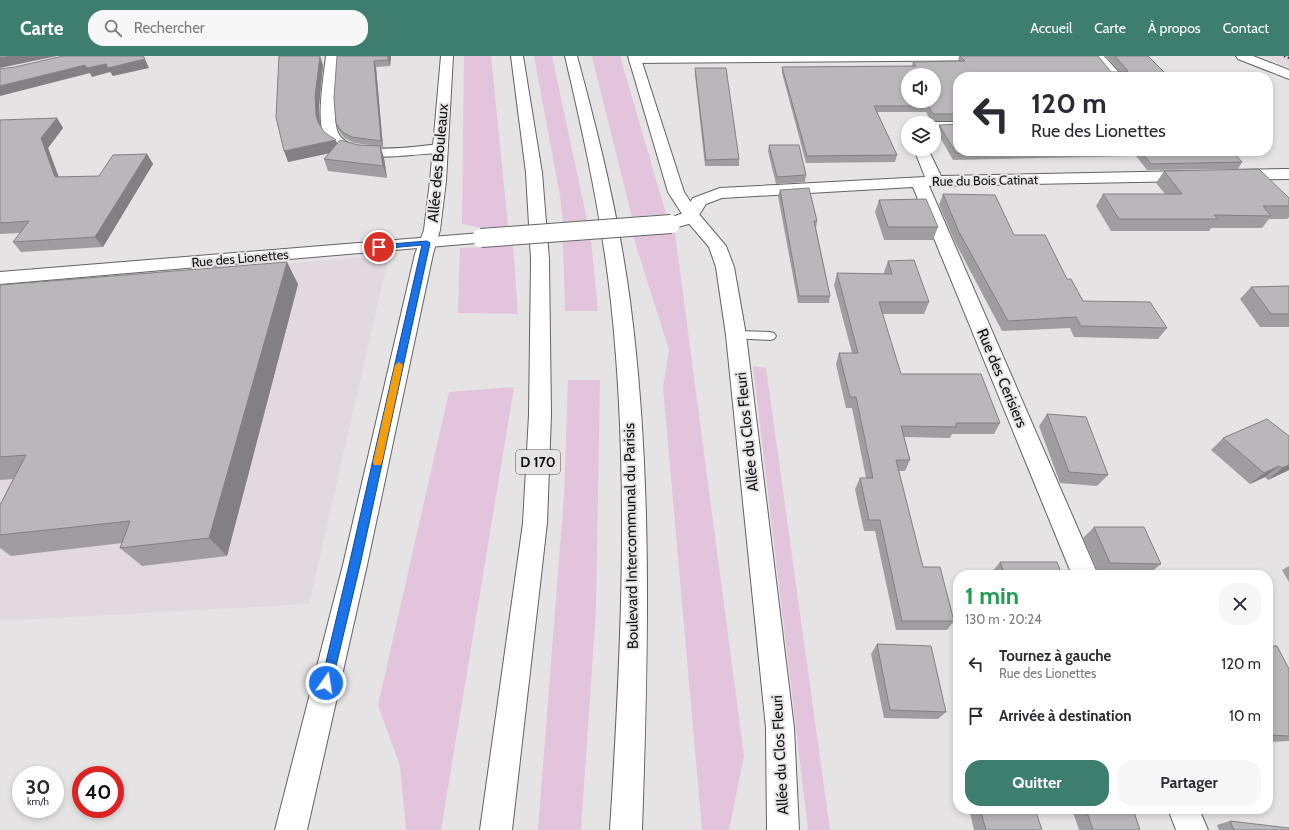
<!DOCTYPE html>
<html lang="fr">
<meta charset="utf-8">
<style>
body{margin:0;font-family:Cabin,sans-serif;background:#f7f7f7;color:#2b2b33;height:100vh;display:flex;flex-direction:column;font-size:15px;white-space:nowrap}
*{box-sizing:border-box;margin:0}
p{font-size:13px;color:#7c7c81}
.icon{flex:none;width:22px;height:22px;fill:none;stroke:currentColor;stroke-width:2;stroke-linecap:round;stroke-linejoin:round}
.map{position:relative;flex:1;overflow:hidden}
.panel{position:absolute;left:953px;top:514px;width:320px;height:244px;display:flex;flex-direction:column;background:#fff;border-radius:16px;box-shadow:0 2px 6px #0003}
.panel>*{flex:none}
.top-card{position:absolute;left:953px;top:16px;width:320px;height:84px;border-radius:16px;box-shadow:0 2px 6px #0003;background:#fff;color:#2b2b33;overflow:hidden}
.controls{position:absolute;left:901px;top:12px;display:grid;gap:8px}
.controls a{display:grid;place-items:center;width:40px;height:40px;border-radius:50%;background:#fff;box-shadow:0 2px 6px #0003;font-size:20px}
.speed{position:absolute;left:12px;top:710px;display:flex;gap:8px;font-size:20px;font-weight:700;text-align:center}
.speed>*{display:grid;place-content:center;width:52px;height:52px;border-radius:50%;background:#fff;box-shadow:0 2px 6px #0003;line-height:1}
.speed small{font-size:10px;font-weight:400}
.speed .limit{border:6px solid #d22;background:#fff;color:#111}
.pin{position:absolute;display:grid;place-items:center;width:34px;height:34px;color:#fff;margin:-17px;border:2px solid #fff;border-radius:50%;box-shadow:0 1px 4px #0007}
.me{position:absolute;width:44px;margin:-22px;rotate:13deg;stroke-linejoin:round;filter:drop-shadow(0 0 3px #0008)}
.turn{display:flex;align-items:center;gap:14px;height:84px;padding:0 12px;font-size:18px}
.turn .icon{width:52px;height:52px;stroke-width:2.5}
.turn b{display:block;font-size:28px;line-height:34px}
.round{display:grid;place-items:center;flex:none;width:42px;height:42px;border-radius:16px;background:#f7f7f7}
.head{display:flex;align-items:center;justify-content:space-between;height:68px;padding:0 12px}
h1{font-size:24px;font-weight:800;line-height:30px;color:#1e9e55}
.action{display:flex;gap:8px;margin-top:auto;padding:8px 12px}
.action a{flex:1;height:46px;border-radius:16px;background:#3d7e6e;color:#fff;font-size:16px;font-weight:800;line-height:46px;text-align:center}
.action a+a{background:#f7f7f7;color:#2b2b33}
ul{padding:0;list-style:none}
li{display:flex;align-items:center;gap:12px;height:52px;padding:0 12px}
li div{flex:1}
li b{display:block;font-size:15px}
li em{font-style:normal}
header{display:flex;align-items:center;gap:24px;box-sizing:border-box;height:56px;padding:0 20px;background:#3d7e6e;color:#fff}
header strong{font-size:19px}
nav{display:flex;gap:22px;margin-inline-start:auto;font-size:14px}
.search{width:280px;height:36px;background:#f7f7f7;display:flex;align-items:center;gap:10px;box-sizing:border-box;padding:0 14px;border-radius:16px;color:#7c7c81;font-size:15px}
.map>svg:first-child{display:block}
.built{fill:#e1d8e0}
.green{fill:#e2c4dd}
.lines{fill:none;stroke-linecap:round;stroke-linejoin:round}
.service-casing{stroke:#646164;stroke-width:2}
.minor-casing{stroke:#646164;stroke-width:2}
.tertiary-casing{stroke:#646164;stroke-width:2}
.trunk-casing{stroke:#646164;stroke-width:2}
.service{fill:#fff;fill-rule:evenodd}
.minor{fill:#fff;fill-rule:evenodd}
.tertiary{fill:#fff;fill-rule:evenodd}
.trunk{fill:#fff;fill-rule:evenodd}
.rail{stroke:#313031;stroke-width:2;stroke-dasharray:1.5 2.5;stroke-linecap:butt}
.minor-bridge-casing{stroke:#646164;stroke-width:20;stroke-linecap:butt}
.minor-bridge{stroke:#fff;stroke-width:18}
.wall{fill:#a09da0}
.shaded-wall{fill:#828082}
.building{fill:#bab7ba;stroke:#828082;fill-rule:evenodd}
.route{fill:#1a73e8;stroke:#114b97}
.slow{fill:#f59e0b}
.labels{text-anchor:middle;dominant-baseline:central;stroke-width:4;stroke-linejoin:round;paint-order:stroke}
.far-street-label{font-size:13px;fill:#141314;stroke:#e6e3e5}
.shield{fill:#e6e3e5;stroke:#535153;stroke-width:1}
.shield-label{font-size:14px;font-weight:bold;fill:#141314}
.street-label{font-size:15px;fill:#141314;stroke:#e6e3e5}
</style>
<header>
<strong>Carte</strong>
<div class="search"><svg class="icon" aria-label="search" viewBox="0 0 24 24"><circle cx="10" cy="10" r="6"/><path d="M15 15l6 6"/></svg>Rechercher</div>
<nav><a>Accueil</a><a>Carte</a><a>À propos</a><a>Contact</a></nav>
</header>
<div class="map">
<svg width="1289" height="774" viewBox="0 0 1289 774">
<rect width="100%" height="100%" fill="#e6e3e5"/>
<path class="built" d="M 1263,0 L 1289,0 L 1289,12 Z
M 389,199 L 309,548 L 0,565 L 0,232 Z"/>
<path class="green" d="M 464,0 L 491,0 L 508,170 L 481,172 L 462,168 Z
M 534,0 L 552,0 L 587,164 L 563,166 L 560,140 Z
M 592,0 L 620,0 L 666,158 L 632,161 Z
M 675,177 L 744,700 L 729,774 L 702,774 L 663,331 L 669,294 L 633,180 Z
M 591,184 L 598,255 L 565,255 L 563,186 Z
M 513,190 L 518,258 L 458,257 L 460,192 Z
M 753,310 L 766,312 L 830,774 L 808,774 Z
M 568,324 L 600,324 L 596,554 L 581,774 L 538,774 L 564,440 Z
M 514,331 L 441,774 L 406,774 L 400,710 L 378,649 L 449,336 Z"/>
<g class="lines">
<defs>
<path id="service" d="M 736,275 L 770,276 L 774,277 L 776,280 L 774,283 L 770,284 L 732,282 L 730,279 L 732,276 Z"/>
<path id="minor" d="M 326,0 L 338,0 C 337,19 332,57 337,74 C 345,103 417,90 440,88 L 445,89 L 447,92 L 445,95 C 434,98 423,98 412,99 C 385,101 336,107 323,76 C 317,62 324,17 326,0 Z
M 635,0 L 1025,0 L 1023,3 L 1019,4 L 630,7 L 629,4 L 630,1 Z
M 1091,0 L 1104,0 L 1123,21 L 1109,21 Z
M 1236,0 L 1253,0 L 1289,14 L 1289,23 L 1238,3 Z
M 934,66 L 958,66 L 958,74 L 934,74 L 934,67 L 929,67 Z
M 914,93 L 928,93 L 941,120 L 1190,115 L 1196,117 L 1198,120 L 1196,123 L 1190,125 L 929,130 L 1098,519 L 1072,519 L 913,131 L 722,142 L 706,148 L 697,162 L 692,167 L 671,173 L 665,172 L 663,168 L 665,164 L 683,157 L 693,142 L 720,132 L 925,121 Z
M 1289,113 L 1289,123 L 1234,124 L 1229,122 L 1226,119 L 1229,116 L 1234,114 Z
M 481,177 L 487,178 L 490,182 L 487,186 L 0,228 L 0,216 Z
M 1168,753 L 1199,753 L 1208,774 L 1176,774 Z"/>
<path id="tertiary" d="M 441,0 L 453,0 L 446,125 L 440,174 L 433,198 L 367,509 L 307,774 L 275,774 L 343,509 L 415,198 L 424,174 L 430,125 Z
M 628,0 L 640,0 L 684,136 L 698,157 L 726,190 L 734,211 L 746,279 L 794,672 L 799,774 L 767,774 L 766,672 L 726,279 L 716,211 L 709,191 L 686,164 L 668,136 Z"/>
<path id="trunk" d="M 511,0 L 523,0 L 542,117 L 549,203 L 551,359 L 547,467 L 512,774 L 480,774 L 523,467 L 529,359 L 531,203 L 526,117 Z
M 565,0 L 577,0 C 599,81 619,162 630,245 C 653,420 648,598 642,774 L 610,774 C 621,599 630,421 611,246 C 602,163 584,81 565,0 Z"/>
</defs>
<use href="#service" class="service-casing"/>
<use href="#minor" class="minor-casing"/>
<use href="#tertiary" class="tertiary-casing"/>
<use href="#trunk" class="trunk-casing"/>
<use href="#service" class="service"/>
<use href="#minor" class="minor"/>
<use href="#tertiary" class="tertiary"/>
<use href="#trunk" class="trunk"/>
<path class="rail" d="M 1284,0 L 1289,2"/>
<defs>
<path id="minor-bridge" d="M 481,182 L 671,168"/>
</defs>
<use href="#minor-bridge" class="minor-bridge-casing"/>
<use href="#minor-bridge" class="minor-bridge"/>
</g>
<path class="wall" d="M 337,0 L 391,0 L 390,10 L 376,11 L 383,91 L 381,91 L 384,102 L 387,122 L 328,115 L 324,103 L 329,97 L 288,106 L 323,9 L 319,50 L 320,69 L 324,76 L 337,88 L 370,89 L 354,87 L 344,82 L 338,73 L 336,67 Z
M 959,0 L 1098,0 L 1111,16 L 1120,16 L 1106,0 L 1148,0 L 1169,21 L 958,21 L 958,65 L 931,65 L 926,56 L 877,56 L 897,99 L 895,106 L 806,107 L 782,17 L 782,11 L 912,10 L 913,6 L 958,5 Z
M 695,12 L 739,103 L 739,110 L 705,110 L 695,19 Z
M 57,62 L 63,72 L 48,92 L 59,121 L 99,120 L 147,98 L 153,108 L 103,191 L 21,196 L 13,186 L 20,177 L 0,178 L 0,64 Z
M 939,69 L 958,95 L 1232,95 L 1242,106 L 1238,113 L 1147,114 L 1136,100 L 953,104 L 937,76 Z
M 769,89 L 806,119 L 805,126 L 776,128 L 768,95 Z
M 1164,115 L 1289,142 L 1289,161 L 1287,163 L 1269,163 L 1262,172 L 1211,172 L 1209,175 L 1111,175 L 1096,150 L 1103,138 L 1165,138 L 1156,127 Z
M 780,134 L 817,165 L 816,172 L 830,240 L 829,247 L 798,247 L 778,140 Z
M 943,138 L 1014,179 L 1067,223 L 1083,245 L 1167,272 L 1158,283 L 1074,281 L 1070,272 L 1002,275 L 955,186 L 939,149 Z
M 879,144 L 938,171 L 933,184 L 884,184 L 875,156 Z
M 888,205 L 929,246 L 924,258 L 882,258 L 901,318 L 1000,367 L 994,378 L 952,378 L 950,382 L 904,381 L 910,404 L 905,415 L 898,415 L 923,511 L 954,565 L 947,574 L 896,574 L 875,475 L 864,475 L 855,433 L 860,422 L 866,422 L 852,352 L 846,352 L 836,308 L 839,297 L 852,297 L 834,229 L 837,217 L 884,218 L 884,216 Z
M 298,228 L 227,500 L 142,510 L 120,492 L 122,487 L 11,500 L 0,492 L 0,449 L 13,423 L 0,424 L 0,229 Z
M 1289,230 L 1289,271 L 1260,271 L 1240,243 L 1251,231 Z
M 1047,358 L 1108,419 L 1097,430 L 1060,427 L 1039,370 Z
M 1289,380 L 1289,414 L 1268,424 L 1265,421 L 1250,428 L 1211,394 L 1223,382 Z
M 1094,471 L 1161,508 L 1149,518 L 1099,518 L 1083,482 Z
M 1000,506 L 1062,519 L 993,519 L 992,516 Z
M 1289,510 L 1289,526 L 1282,514 Z
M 877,588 L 946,656 L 938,663 L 884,662 L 871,598 Z
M 1268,590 L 1289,613 L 1289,685 L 1268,686 Z
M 969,753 L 1035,753 L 1042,774 L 974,774 Z
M 1072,753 L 1133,753 L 1140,774 L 1079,774 Z
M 1230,765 L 1289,774 L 1219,774 L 1217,769 Z"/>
<path class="shaded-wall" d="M 12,0 L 57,0 L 0,12 L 0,2 Z
M 320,0 L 323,9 L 319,50 L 320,70 L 318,66 L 316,59 L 315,40 Z
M 388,0 L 391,0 L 390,10 L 388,4 Z
M 145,3 L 149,12 L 113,20 L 110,16 L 92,21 L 90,17 L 0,40 L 0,30 L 85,9 L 106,8 Z
M 374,5 L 376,11 L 383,91 L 381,85 Z
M 57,62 L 63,72 L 48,92 L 62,131 L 55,121 L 41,82 Z
M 336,84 L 340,95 L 288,106 L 284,95 Z
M 380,90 L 384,102 L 387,122 L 383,110 Z
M 147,98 L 153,108 L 103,191 L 95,181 Z
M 287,206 L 298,228 L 227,500 L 209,482 Z
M 1289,409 L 1289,414 L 1268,424 L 1282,412 Z
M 1279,410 L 1265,421 L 1250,428 L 1264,417 Z"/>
<path class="building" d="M 0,0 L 12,0 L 0,2 Z
M 63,0 L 143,0 L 145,3 L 108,12 L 106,8 L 87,12 L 85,9 L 0,30 L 0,13 L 15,11 Z
M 279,0 L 320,0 L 315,40 L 316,59 L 318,66 L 324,76 L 336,84 L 284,95 L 276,61 Z
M 337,0 L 388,0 L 388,4 L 374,5 L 381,85 L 352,81 L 342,76 L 336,67 L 334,42 Z
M 960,0 L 1098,0 L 1111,16 L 1126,16 L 1128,15 L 1115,0 L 1148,0 L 1169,21 L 958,21 L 958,58 L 933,58 L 928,50 L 874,50 L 897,99 L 807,100 L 782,11 L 916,10 L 913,6 L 965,5 ZM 908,19 L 934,19 L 934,45 L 908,45 Z
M 695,12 L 726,12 L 739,103 L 706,104 Z
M 57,62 L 41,82 L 55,121 L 99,120 L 113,99 L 147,98 L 95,181 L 13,186 L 29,165 L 0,167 L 0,64 Z
M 958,68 L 958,95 L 1064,95 L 956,97 L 939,69 Z
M 340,84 L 358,89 L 380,90 L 383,110 L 324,103 Z
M 769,89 L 799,89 L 806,119 L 777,121 Z
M 1141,95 L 1232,95 L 1242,106 L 1151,108 Z
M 1259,113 L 1289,142 L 1289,150 L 1263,150 L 1271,160 L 1214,159 L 1218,163 L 1119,163 L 1103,138 L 1182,138 L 1164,115 Z
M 809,132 L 817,165 L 814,165 L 830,240 L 799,240 L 780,134 Z
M 943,138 L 995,139 L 1014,179 L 1045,179 L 1067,223 L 1071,223 L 1083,245 L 1150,246 L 1167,272 L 1081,270 L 1076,261 L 1008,265 L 959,176 Z
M 926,143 L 938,171 L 888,171 L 879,144 Z
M 914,204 L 929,246 L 879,246 L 901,318 L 981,318 L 1000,367 L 956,367 L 956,371 L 901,370 L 910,404 L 896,404 L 923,511 L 940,511 L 954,565 L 902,565 L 880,464 L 869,464 L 860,422 L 873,422 L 856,341 L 850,341 L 839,297 L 858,297 L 837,217 L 892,218 L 888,205 Z
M 287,206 L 209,482 L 120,492 L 130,465 L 0,479 L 0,449 L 26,399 L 0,401 L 0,229 Z
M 1289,230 L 1289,258 L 1271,258 L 1251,231 Z
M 1047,358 L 1086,361 L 1108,419 L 1069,416 Z
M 1267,363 L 1289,380 L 1289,409 L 1282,412 L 1279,410 L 1264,417 L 1223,382 Z
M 1094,471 L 1144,471 L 1161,508 L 1110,507 Z
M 1000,506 L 1057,506 L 1062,519 L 1005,519 Z
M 877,588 L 931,590 L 946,656 L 890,654 Z
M 1268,590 L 1277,590 L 1289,613 L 1289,680 L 1268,679 Z
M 980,753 L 1035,753 L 1042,774 L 986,774 Z
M 1086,753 L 1133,753 L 1140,774 L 1093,774 Z
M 1230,765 L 1289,772 L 1289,774 L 1234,774 Z"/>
<path class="route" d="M 427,185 L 430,187 L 360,509 L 332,627 L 330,631 L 326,633 L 322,631 L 321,627 L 349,509 L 422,189 L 379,193 L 376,191 L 379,189 Z"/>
<path class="slow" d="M 399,306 L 403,309 L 382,406 L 381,409 L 374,409 L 373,406 L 395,309 Z"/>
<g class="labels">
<g class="far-street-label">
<text transform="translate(985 124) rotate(-1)">Rue du Bois Catinat</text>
<text transform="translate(240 202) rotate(-5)">Rue des Lionettes</text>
</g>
<rect class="shield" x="516" y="394" width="44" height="24" rx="3"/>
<g class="shield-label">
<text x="538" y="406">D 170</text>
</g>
<g class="street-label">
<text transform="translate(438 107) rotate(-85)">Allée des Bouleaux</text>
<text transform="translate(1002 322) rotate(67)">Rue des Cerisiers</text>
<text transform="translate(747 376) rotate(-96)">Allée du Clos Fleuri</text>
<text transform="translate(631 480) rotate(-91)">Boulevard Intercommunal du Parisis</text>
<text transform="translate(780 699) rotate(-93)">Allée du Clos Fleuri</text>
</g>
</g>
</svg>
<div class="controls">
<a><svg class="icon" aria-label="sound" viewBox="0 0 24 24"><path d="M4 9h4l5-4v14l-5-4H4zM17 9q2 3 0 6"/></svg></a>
<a><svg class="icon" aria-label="layers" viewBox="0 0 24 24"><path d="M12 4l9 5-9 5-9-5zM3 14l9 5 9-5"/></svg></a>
</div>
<div class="speed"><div>30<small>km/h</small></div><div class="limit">40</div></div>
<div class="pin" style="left:379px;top:191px;background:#d93025"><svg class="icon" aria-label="arrive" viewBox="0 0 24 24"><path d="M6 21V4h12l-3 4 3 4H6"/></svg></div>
<svg class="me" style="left:326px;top:627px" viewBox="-20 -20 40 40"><circle r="17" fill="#1a73e8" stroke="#fff" stroke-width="3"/><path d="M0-11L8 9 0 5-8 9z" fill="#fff"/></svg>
<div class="top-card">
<div class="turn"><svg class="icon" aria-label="left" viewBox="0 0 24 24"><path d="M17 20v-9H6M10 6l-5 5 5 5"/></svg><div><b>120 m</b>Rue des Lionettes</div></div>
</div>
<section class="panel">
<div class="head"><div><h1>1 min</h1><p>130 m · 20:24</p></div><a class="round"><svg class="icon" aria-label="close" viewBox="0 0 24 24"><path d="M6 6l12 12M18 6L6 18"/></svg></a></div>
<ul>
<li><svg class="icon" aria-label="left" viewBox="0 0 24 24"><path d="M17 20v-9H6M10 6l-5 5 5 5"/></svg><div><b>Tournez à gauche</b><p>Rue des Lionettes</p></div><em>120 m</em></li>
<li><svg class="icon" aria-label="arrive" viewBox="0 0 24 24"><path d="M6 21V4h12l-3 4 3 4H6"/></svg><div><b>Arrivée à destination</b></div><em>10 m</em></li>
</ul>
<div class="action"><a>Quitter</a><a>Partager</a></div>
</section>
</div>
